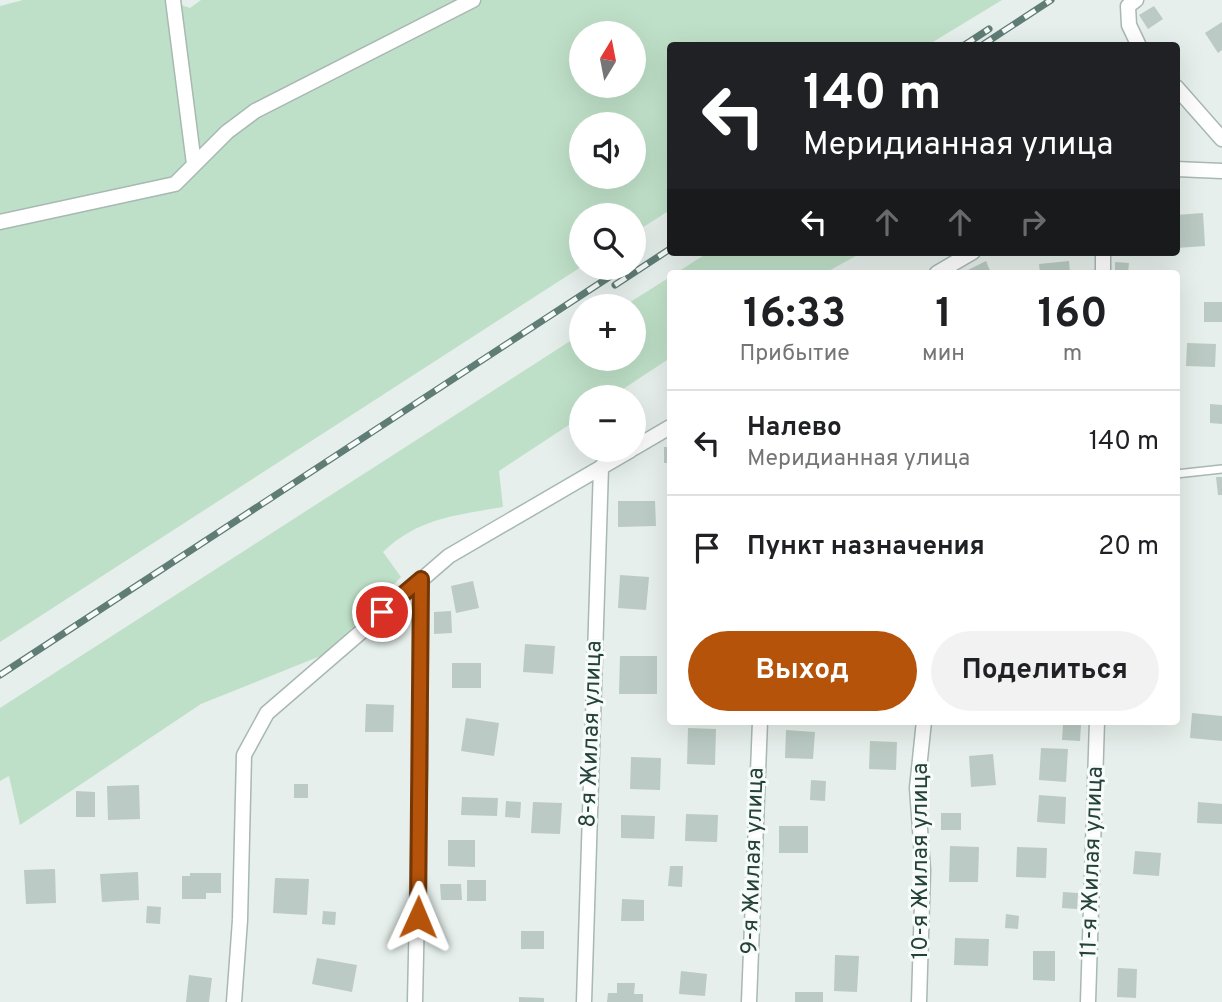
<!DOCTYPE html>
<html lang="ru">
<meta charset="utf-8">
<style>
body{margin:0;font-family:Overpass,sans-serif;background:#f2f2f2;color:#202124;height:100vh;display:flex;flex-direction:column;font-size:26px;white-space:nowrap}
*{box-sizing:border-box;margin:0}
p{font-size:23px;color:#757577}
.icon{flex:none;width:38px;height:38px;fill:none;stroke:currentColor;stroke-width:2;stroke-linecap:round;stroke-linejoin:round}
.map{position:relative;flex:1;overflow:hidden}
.details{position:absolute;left:667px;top:270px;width:513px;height:455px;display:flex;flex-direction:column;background:#fff;border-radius:7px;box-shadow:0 7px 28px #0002}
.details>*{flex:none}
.guide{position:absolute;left:667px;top:42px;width:513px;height:214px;border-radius:7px;box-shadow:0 7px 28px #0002;background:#202124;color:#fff;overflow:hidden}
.needle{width:46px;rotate:10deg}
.fabs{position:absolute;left:569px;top:21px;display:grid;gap:14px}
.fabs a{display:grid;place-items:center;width:77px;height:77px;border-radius:50%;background:#fff;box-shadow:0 7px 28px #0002;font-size:35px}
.pin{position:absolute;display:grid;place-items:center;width:60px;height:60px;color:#fff;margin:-30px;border:4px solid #fff;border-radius:50%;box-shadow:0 2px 7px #0007}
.me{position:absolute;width:77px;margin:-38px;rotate:1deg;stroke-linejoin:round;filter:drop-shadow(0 0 5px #0008)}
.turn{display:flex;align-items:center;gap:24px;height:147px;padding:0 21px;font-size:32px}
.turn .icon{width:91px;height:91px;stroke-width:2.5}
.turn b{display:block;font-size:49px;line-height:60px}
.lanes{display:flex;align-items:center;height:66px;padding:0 21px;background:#0003;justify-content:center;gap:35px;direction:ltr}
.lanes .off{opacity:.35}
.eta{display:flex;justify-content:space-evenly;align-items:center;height:119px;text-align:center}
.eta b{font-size:42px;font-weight:700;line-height:49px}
.button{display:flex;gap:14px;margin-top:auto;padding:14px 21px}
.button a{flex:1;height:80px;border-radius:42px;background:#b45309;color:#fff;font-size:28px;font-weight:700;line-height:80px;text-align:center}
.button a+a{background:#f2f2f2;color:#202124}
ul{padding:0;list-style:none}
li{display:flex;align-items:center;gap:21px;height:105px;padding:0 21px;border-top:2px solid #e0e0e0}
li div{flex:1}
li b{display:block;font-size:26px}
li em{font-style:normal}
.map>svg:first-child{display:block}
.green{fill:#bfe0c8;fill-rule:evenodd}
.building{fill:#bbcac4}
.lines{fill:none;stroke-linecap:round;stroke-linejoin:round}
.lane-casing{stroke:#a8b8b2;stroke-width:10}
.street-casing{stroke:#a8b8b2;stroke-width:17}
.lane{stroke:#fff;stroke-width:7}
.street{stroke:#fff;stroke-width:14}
.rail-casing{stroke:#5f7d75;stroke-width:7}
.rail{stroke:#f7fbf9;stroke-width:4.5;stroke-dasharray:13;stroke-linecap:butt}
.route-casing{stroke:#753606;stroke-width:18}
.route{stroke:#b45309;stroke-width:12}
.labels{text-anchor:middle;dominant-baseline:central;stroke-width:6;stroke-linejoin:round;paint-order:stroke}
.street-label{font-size:23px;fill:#24423a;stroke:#f7fbf9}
</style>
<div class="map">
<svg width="1222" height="1002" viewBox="0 0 1222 1002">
<rect width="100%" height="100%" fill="#e6efeb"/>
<path class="green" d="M 23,0 L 167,0 L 190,8 L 201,0 L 1002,0 L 928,45 L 670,46 L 670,210 L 634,233 L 634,215 L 581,215 L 581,267 L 0,642 L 0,6 ZM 581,33 L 634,33 L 634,86 L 581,86 ZM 581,124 L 634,124 L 634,177 L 581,177 Z
M 709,252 L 863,252 L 825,273 L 676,273 Z
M 670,277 L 670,358 L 611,397 L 581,397 L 581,417 L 499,471 L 503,507 C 457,515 418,518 383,552 L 401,577 L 328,653 L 201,704 L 20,825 L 9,776 L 0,781 L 0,708 L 581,334 L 581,359 L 634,359 L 634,306 L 624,306 Z"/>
<path class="building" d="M 1154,6 L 1163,19 L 1148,29 L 1139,15 Z
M 1222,22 L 1222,50 L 1218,53 L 1205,33 Z
M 1203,213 L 1205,246 L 1177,248 L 1176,215 Z
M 986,261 L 991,273 L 962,273 Z
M 1069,261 L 1070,273 L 1040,273 L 1039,264 Z
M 1115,262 L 1129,263 L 1128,273 L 1115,273 Z
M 1204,302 L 1222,302 L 1222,322 L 1204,322 Z
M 1187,343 L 1216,344 L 1215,367 L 1186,366 Z
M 1210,404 L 1222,405 L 1222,424 L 1210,423 Z
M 664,447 L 670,447 L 670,463 L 664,463 Z
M 1216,477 L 1222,477 L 1222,495 L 1218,495 Z
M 618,501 L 655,501 L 656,526 L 618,527 Z
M 620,575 L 649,577 L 646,610 L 618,608 Z
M 473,581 L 479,608 L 456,613 L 451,586 Z
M 451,611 L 452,633 L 434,634 L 434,612 Z
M 525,644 L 555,646 L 553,674 L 523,672 Z
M 620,656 L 657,656 L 657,694 L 619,694 Z
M 452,663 L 481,663 L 481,688 L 452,688 Z
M 366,704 L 394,705 L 393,732 L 365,732 Z
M 1192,713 L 1222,716 L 1222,741 L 1190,738 Z
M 466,718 L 499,723 L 494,756 L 461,751 Z
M 1063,725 L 1081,725 L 1080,741 L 1062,740 Z
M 688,728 L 716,729 L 715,765 L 687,764 Z
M 786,730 L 815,732 L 813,759 L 785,758 Z
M 870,741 L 897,742 L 896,770 L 869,769 Z
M 1041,748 L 1068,749 L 1066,782 L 1039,780 Z
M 993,754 L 996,785 L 971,787 L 969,756 Z
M 631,757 L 661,758 L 660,790 L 630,789 Z
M 811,780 L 826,781 L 825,801 L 810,800 Z
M 294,784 L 308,784 L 308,798 L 294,798 Z
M 139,785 L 140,819 L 108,820 L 107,786 Z
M 76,791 L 95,792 L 95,817 L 76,817 Z
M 1039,795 L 1066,797 L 1065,824 L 1037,822 Z
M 462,797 L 498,798 L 497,816 L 461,815 Z
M 506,801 L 521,802 L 520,818 L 505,817 Z
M 533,802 L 562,803 L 560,834 L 531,833 Z
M 1198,802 L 1222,804 L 1222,824 L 1197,823 Z
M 941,813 L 961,813 L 961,830 L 941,830 Z
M 686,814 L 718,815 L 717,842 L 685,841 Z
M 621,815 L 655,816 L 654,839 L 621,838 Z
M 779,826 L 808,826 L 808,853 L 779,853 Z
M 448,840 L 475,840 L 475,867 L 448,866 Z
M 950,846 L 979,847 L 978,882 L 949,882 Z
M 1017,847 L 1047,848 L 1046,878 L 1016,877 Z
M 1135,851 L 1161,853 L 1159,876 L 1133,874 Z
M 670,866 L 683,866 L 682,887 L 668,886 Z
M 55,869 L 56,903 L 26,904 L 24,870 Z
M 138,872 L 139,900 L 102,902 L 100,874 Z
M 190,873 L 221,873 L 221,893 L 206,893 L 206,899 L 182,899 L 182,876 L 190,876 Z
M 275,878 L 309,879 L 307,915 L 273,913 Z
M 467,880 L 486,880 L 486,901 L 467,901 Z
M 440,884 L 461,884 L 462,900 L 441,900 Z
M 1063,892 L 1078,893 L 1077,909 L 1062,908 Z
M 622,899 L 644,900 L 644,921 L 621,921 Z
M 147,906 L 161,907 L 160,924 L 146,923 Z
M 323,911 L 336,912 L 335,925 L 322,924 Z
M 1006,914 L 1019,916 L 1018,929 L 1005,928 Z
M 521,931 L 544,931 L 544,949 L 521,949 Z
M 955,938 L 989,939 L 988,966 L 954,965 Z
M 1033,951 L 1055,951 L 1055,981 L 1033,980 Z
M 835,955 L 859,956 L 857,992 L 834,991 Z
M 317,958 L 357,965 L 352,992 L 312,984 Z
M 1118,968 L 1137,969 L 1136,998 L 1117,997 Z
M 681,971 L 707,974 L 705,996 L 679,994 Z
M 189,975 L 212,978 L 209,1002 L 186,1002 Z
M 617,983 L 635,983 L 634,994 L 643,994 L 643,1002 L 607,1002 L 608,993 L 617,993 Z
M 795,992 L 823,992 L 823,1002 L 795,1002 Z
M 519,997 L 544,998 L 544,1002 L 519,1002 Z"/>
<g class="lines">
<defs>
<path id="lane" d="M 1176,474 L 1222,469"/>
<path id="street" d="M 173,0 L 194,164
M 1136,0 L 1128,6 L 1129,25 L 1139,46
M 1176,87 L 1222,139
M 1176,169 L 1222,171
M 0,222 L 175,184 L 227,132 L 255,111 L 473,0
M 937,273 L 973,252
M 1103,273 L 1103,252
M 634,448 L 670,427
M 234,1002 L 240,920 L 244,755 L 267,713 L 449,556 L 631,450
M 415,1002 L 420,768 L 421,579
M 584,1002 L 601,467
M 749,1002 L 760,721
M 919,1002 L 923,870 L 917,788 L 924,721
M 1088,1002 L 1097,721"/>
</defs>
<use href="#lane" class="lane-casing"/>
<use href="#street" class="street-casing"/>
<use href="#lane" class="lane"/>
<use href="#street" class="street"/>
<defs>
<path id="rail" d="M 963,46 L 989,29
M 981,46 L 1051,0
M 615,285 L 670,249
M 0,675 L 623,268"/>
</defs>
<use href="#rail" class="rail-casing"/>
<use href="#rail" class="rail"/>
</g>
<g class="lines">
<defs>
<path id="route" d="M 382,612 L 421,579 L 418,917"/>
</defs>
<use href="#route" class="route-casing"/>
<use href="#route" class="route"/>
</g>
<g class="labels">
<g class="street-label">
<text transform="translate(592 734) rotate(-88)">8-я Жилая улица</text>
<text transform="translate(754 861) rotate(-88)">9-я Жилая улица</text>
<text transform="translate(921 861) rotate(-90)">10-я Жилая улица</text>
<text transform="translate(1093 862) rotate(-88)">11-я Жилая улица</text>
</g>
</g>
</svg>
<div class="fabs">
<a><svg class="needle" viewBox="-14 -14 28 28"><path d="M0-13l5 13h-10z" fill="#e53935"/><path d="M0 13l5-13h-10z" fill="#757577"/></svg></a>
<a><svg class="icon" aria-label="sound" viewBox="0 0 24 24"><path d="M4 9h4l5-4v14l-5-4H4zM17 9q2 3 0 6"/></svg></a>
<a><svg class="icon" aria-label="search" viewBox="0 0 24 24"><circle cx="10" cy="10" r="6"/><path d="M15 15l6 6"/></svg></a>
<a>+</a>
<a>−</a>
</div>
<div class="pin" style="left:382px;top:612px;background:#d93025"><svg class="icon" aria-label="arrive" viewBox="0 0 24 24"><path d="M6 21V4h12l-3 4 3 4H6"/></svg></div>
<svg class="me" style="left:418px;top:917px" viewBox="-20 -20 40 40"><path d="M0-17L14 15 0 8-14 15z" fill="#b45309" stroke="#fff" stroke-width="4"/></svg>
<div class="guide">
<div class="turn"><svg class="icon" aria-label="left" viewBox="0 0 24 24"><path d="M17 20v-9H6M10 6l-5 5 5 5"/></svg><div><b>140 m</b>Меридианная улица</div></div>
<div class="lanes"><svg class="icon" aria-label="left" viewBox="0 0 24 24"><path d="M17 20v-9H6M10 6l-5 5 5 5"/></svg><svg class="icon off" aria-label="ahead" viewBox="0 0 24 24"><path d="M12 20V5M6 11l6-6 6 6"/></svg><svg class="icon off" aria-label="ahead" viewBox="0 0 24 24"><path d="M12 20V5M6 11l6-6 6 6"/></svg><svg class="icon off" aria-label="right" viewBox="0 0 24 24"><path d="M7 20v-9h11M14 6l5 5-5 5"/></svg></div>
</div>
<section class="details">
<div class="eta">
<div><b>16:33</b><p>Прибытие</p></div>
<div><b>1</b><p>мин</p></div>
<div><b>160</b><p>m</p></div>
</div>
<ul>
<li><svg class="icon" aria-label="left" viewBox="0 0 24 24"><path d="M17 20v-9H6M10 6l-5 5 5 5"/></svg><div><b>Налево</b><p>Меридианная улица</p></div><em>140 m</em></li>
<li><svg class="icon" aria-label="arrive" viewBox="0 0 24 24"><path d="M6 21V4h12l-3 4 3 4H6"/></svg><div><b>Пункт назначения</b></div><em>20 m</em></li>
</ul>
<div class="button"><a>Выход</a><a>Поделиться</a></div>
</section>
</div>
